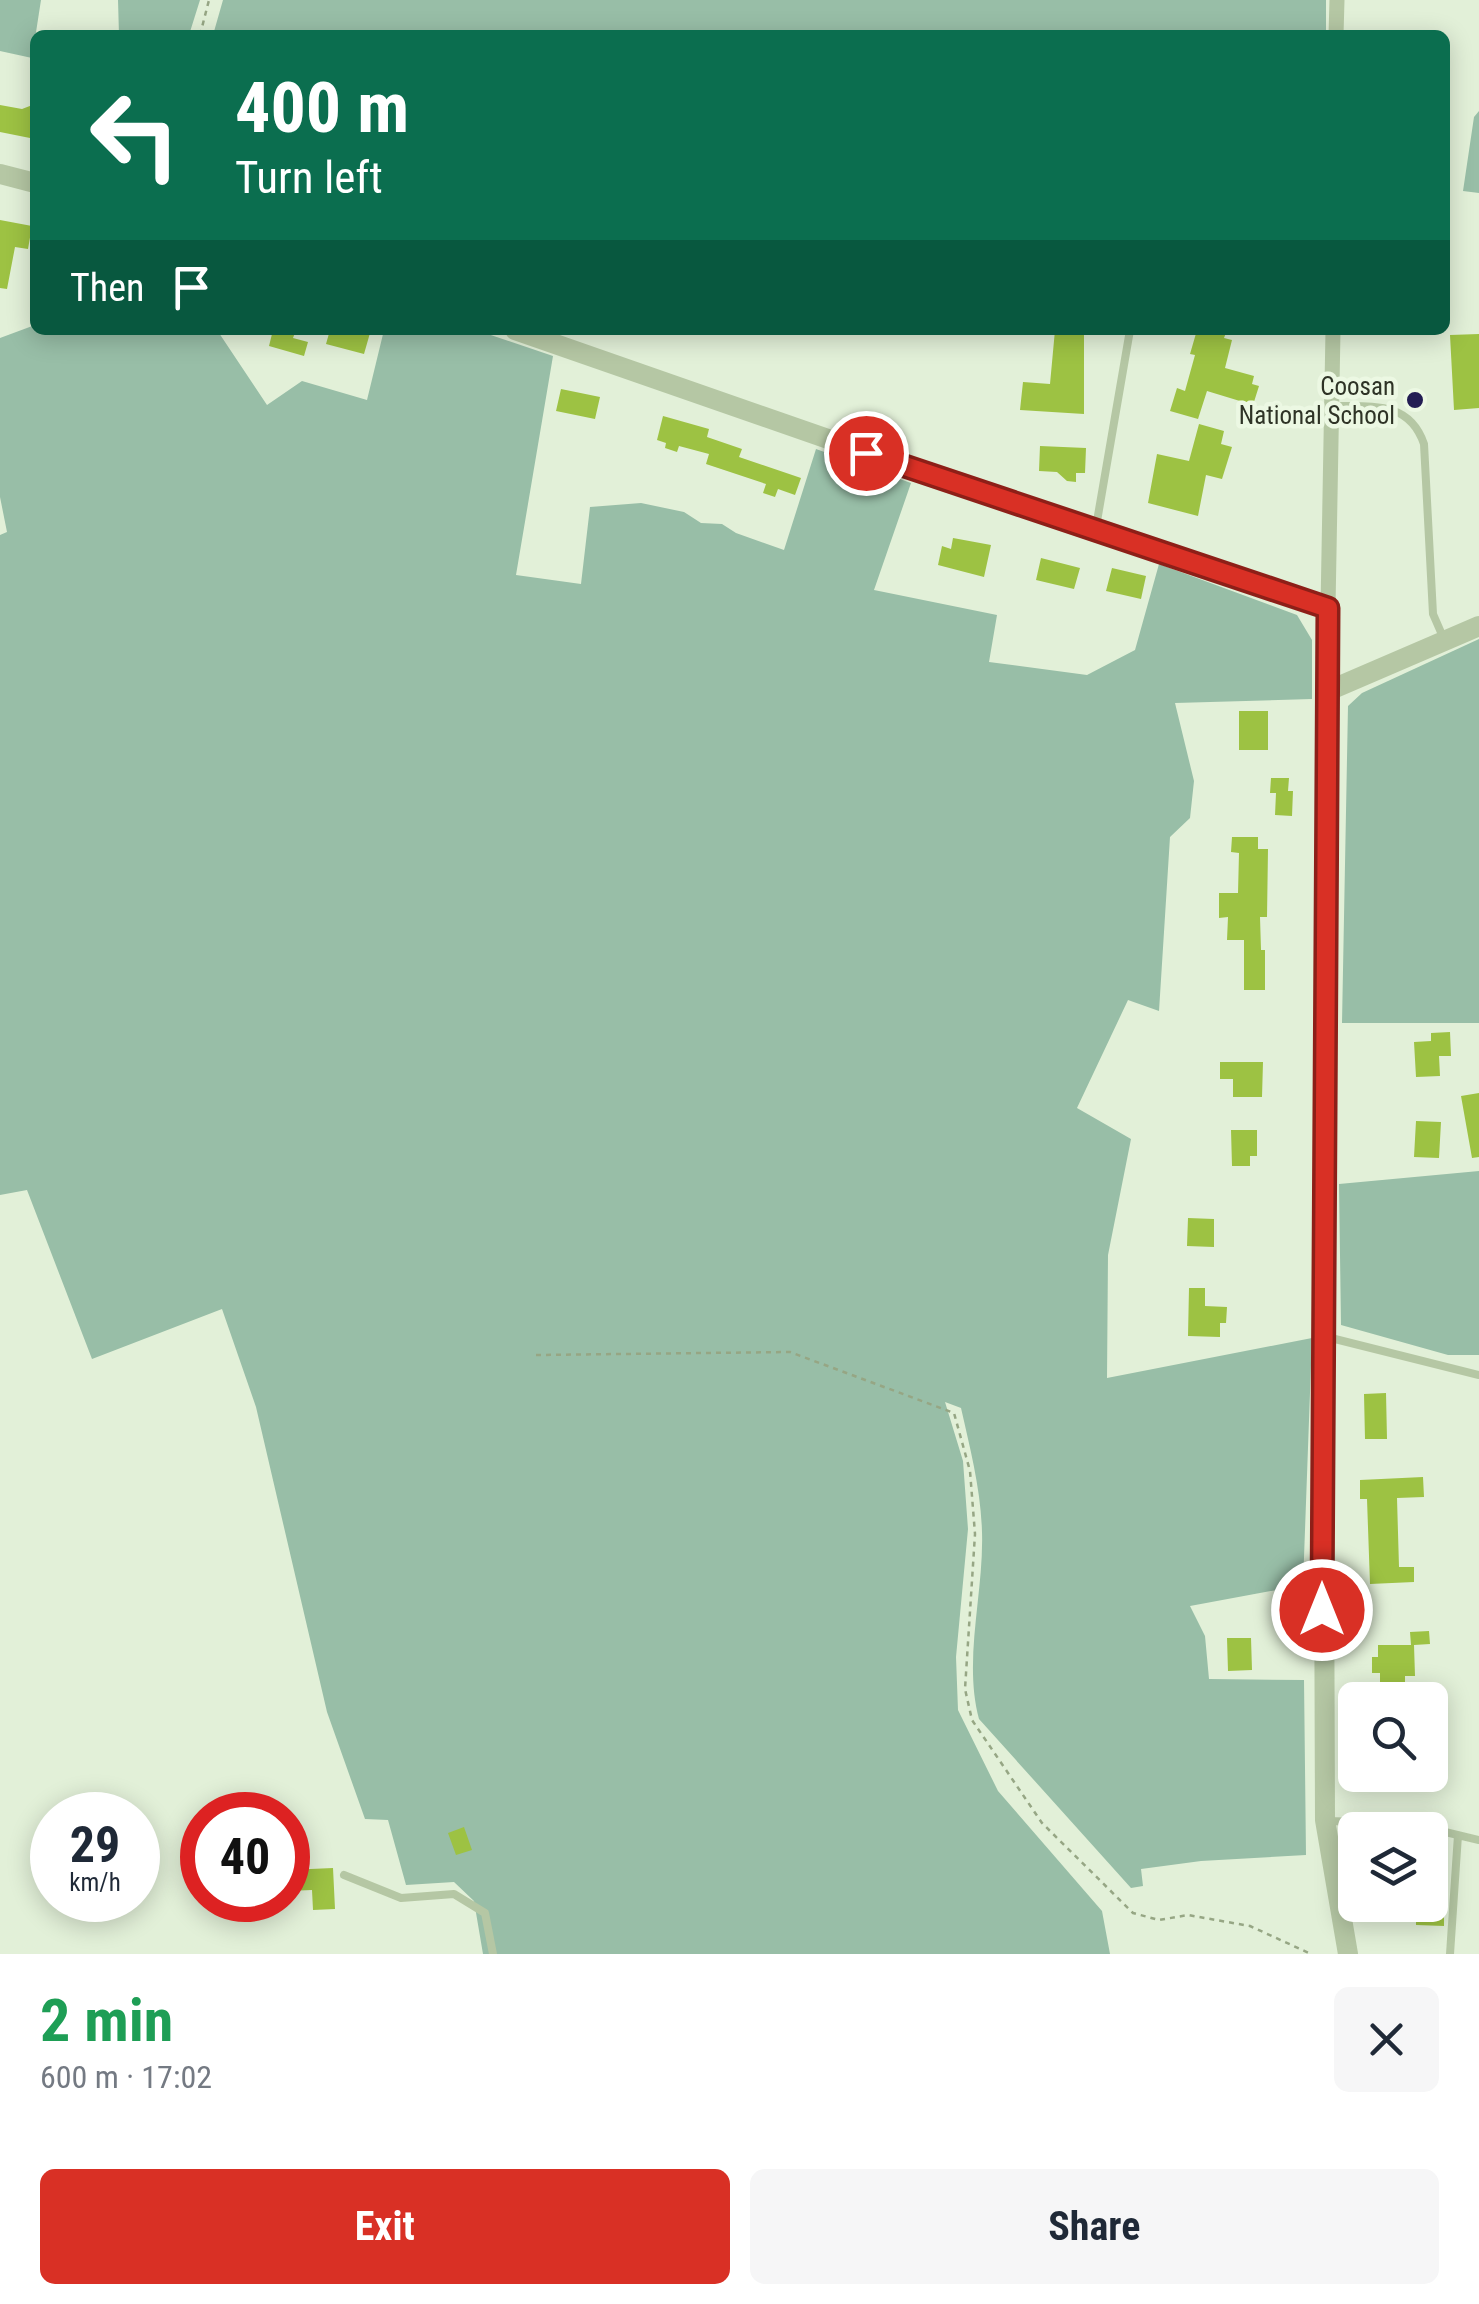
<!DOCTYPE html>
<meta charset="utf-8">
<style>
body{margin:0;font-family:"Roboto Condensed",sans-serif;background:#f6f6f7;color:#1f2937;height:100vh;display:flex;flex-direction:column;font-size:38px;white-space:nowrap}
*{box-sizing:border-box;margin:0}
p{font-size:32px;color:#747a83}
.icon{flex:none;width:55px;height:55px;fill:none;stroke:currentColor;stroke-width:2;stroke-linecap:round;stroke-linejoin:round}
.map{position:relative;height:1954px;overflow:hidden}
.details{display:flex;flex-direction:column;background:#fff;flex:1}
.details>*{flex:none}
.top-card{position:absolute;left:30px;top:30px;width:1420px;height:305px;border-radius:15px;box-shadow:0 5px 25px #0003;background:#0b6e4f;color:#fff;overflow:hidden}
.tools{position:absolute;left:1338px;top:1682px;display:grid;gap:20px}
.tools a{display:grid;place-items:center;width:110px;height:110px;border-radius:15px;background:#fff;box-shadow:0 5px 25px #0003;font-size:50px}
.speed{position:absolute;left:30px;top:1792px;display:flex;gap:20px;font-size:50px;font-weight:700;text-align:center}
.speed>*{display:grid;place-content:center;width:130px;height:130px;border-radius:50%;background:#fff;box-shadow:0 5px 25px #0003;line-height:1}
.speed small{font-size:25px;font-weight:400}
.speed .limit{border:15px solid #d22;background:#fff;color:#111}
.pin{position:absolute;display:grid;place-items:center;width:85px;height:85px;color:#fff;margin:-42px;border:5px solid #fff;border-radius:50%;box-shadow:0 2px 10px #0007}
.me{position:absolute;width:110px;margin:-55px;rotate:0deg;stroke-linejoin:round;filter:drop-shadow(0 0 8px #0008)}
.turn{display:flex;align-items:center;gap:35px;height:210px;padding:0 40px;font-size:45px}
.turn .icon{width:130px;height:130px;stroke-width:2.5}
.turn b{display:block;font-size:70px;line-height:85px}
.then{display:flex;align-items:center;height:95px;padding:0 40px;background:#0003;gap:20px;font-size:38px}
.round{display:grid;place-items:center;flex:none;width:105px;height:105px;border-radius:15px;background:#f6f6f7}
.summary{display:flex;align-items:center;justify-content:space-between;height:170px;padding:0 40px}
h1{font-size:60px;font-weight:700;line-height:75px;color:#1e9e55}
.primary-button{display:flex;gap:20px;margin-top:auto;padding:20px 40px}
.primary-button a{flex:1;height:115px;border-radius:15px;background:#d93025;color:#fff;font-size:40px;font-weight:700;line-height:115px;text-align:center}
.primary-button a+a{background:#f6f6f7;color:#1f2937}
.map>svg:first-child{display:block}
.green{fill:#98bea7}
.building{fill:#9dc243}
.lines{fill:none;stroke-linecap:round;stroke-linejoin:round}
.path{stroke:#96a684;stroke-width:2.5;stroke-dasharray:5 5;stroke-linecap:butt}
.service{stroke:#b5c7a4;stroke-width:8}
.minor{stroke:#b5c7a4;stroke-width:15}
.tertiary{stroke:#b5c7a4;stroke-width:20}
.route-casing{stroke:#8d1f18;stroke-width:25}
.route{stroke:#d93025;stroke-width:18}
.poi-dot{fill:#231d53;stroke:#ecf8e3;stroke-width:4}
.labels{text-anchor:middle;dominant-baseline:central;stroke-width:9;stroke-linejoin:round;paint-order:stroke}
.poi-label{font-size:25px;fill:#2e3326;stroke:#ecf8e3;text-anchor:end}
</style>
<div class="map">
<svg width="1479" height="1954" viewBox="0 0 1479 1954">
<rect width="100%" height="100%" fill="#e2f0d8"/>
<path class="green" d="M 0,0 L 41,0 L 32,58 L 0,51 Z
M 118,0 L 200,0 L 189,35 L 119,35 Z
M 223,0 L 1326,0 L 1326,35 L 213,35 Z
M 1479,111 L 1479,193 L 1463,191 L 1474,117 Z
M 35,325 L 35,330 L 217,330 L 267,405 L 302,381 L 367,400 L 384,330 L 476,330 L 553,356 L 516,575 L 581,584 L 590,507 L 641,503 L 684,512 L 701,523 L 722,524 L 736,533 L 784,550 L 816,449 L 911,483 L 874,590 L 997,615 L 989,662 L 1087,675 L 1135,650 L 1159,564 L 1297,615 L 1312,640 L 1312,699 L 1175,703 L 1194,781 L 1190,818 L 1170,837 L 1159,1011 L 1128,1000 L 1077,1108 L 1131,1139 L 1108,1255 L 1107,1378 L 1312,1338 L 1303,1585 L 1190,1606 L 1205,1636 L 1209,1679 L 1304,1680 L 1306,1855 L 1201,1861 L 1141,1869 L 1143,1886 L 1131,1888 L 979,1719 C 963,1659 984,1594 982,1532 C 981,1490 970,1448 961,1408 L 945,1402 L 963,1461 L 968,1529 L 956,1657 L 958,1710 L 998,1791 L 1102,1911 L 1110,1954 L 483,1954 L 474,1901 L 454,1882 L 406,1885 L 388,1820 L 365,1819 L 327,1712 L 256,1407 L 222,1309 L 92,1359 L 27,1190 L 0,1195 L 0,535 L 7,532 L 0,497 L 0,338 Z
M 1479,639 L 1479,1023 L 1342,1023 L 1348,706 L 1362,693 Z
M 1479,1171 L 1479,1355 L 1448,1355 L 1341,1325 L 1339,1184 Z"/>
<path class="building" d="M 35,104 L 35,139 L 0,132 L 0,105 L 22,109 Z
M 0,220 L 32,226 L 28,249 L 15,247 L 7,289 L 0,288 Z
M 273,330 L 296,330 L 293,338 L 308,342 L 304,356 L 269,346 Z
M 330,330 L 370,333 L 364,354 L 326,344 Z
M 1055,330 L 1084,333 L 1084,414 L 1020,410 L 1023,382 L 1050,384 Z
M 1197,330 L 1227,330 L 1224,338 L 1232,340 L 1225,368 L 1254,376 L 1252,384 L 1259,386 L 1253,405 L 1207,391 L 1198,419 L 1170,411 L 1177,388 L 1185,391 L 1195,355 L 1190,354 Z
M 1479,334 L 1479,408 L 1454,410 L 1450,335 Z
M 561,389 L 600,397 L 595,419 L 556,411 Z
M 663,416 L 709,429 L 707,437 L 742,449 L 739,457 L 801,478 L 795,495 L 778,489 L 775,497 L 763,493 L 766,484 L 706,464 L 709,454 L 679,446 L 677,452 L 665,448 L 666,443 L 657,440 Z
M 1199,424 L 1224,431 L 1221,444 L 1232,447 L 1222,479 L 1206,475 L 1198,516 L 1148,503 L 1157,454 L 1189,461 Z
M 1040,446 L 1086,448 L 1085,473 L 1076,473 L 1076,482 L 1067,481 L 1057,472 L 1039,471 Z
M 953,538 L 991,545 L 984,577 L 938,565 L 942,546 L 951,549 Z
M 1041,558 L 1080,568 L 1074,589 L 1036,580 Z
M 1112,568 L 1146,576 L 1141,599 L 1106,591 Z
M 1239,711 L 1268,711 L 1268,750 L 1239,750 Z
M 1271,778 L 1289,778 L 1288,791 L 1293,791 L 1292,816 L 1275,815 L 1276,793 L 1270,793 Z
M 1232,837 L 1258,837 L 1258,849 L 1268,849 L 1267,917 L 1260,917 L 1261,950 L 1265,950 L 1265,990 L 1244,990 L 1244,940 L 1227,940 L 1228,917 L 1219,918 L 1219,893 L 1238,893 L 1239,853 L 1231,852 Z
M 1450,1032 L 1451,1056 L 1439,1056 L 1440,1076 L 1416,1077 L 1414,1042 L 1431,1041 L 1431,1033 Z
M 1220,1062 L 1263,1062 L 1262,1097 L 1233,1097 L 1233,1079 L 1220,1079 Z
M 1479,1093 L 1479,1157 L 1472,1158 L 1461,1096 Z
M 1416,1121 L 1441,1122 L 1439,1158 L 1414,1157 Z
M 1231,1130 L 1257,1130 L 1257,1156 L 1250,1156 L 1250,1166 L 1232,1166 Z
M 1188,1218 L 1214,1219 L 1214,1247 L 1187,1246 Z
M 1189,1288 L 1205,1288 L 1205,1306 L 1227,1307 L 1226,1323 L 1220,1323 L 1220,1337 L 1188,1336 Z
M 1386,1393 L 1387,1439 L 1365,1439 L 1364,1394 Z
M 1423,1477 L 1424,1497 L 1397,1498 L 1399,1567 L 1414,1567 L 1414,1582 L 1370,1584 L 1367,1499 L 1360,1499 L 1360,1480 Z
M 1429,1631 L 1430,1644 L 1414,1645 L 1415,1676 L 1405,1676 L 1405,1694 L 1380,1693 L 1380,1673 L 1372,1673 L 1372,1657 L 1378,1657 L 1378,1645 L 1411,1645 L 1410,1632 Z
M 1227,1638 L 1251,1638 L 1252,1670 L 1228,1671 Z
M 464,1827 L 472,1850 L 456,1855 L 448,1833 Z
M 333,1868 L 335,1909 L 313,1910 L 312,1890 L 288,1891 L 288,1870 Z
M 1416,1909 L 1444,1910 L 1444,1926 L 1416,1925 Z"/>
<g class="lines">
<path class="path" d="M 200,35 L 209,0
M 536,1355 L 790,1352 L 954,1413 L 970,1471 L 975,1534 L 965,1689 L 972,1720 L 1042,1823 L 1133,1913 L 1159,1920 L 1188,1915 L 1250,1926 L 1311,1954"/>
<path class="service" d="M 1332,406 C 1371,407 1409,400 1424,444 L 1433,614 L 1443,637
M 1096,527 L 1130,330
M 1323,1336 L 1479,1375
M 1329,1821 L 1412,1824 L 1479,1840
M 344,1875 L 401,1898 L 454,1894 L 485,1913 L 493,1954
M 1450,1954 L 1458,1835"/>
<path class="minor" d="M 1336,35 L 1337,0
M 1328,608 L 1333,330"/>
<path class="tertiary" d="M 0,174 L 35,183
M 515,330 L 1095,532 L 1328,608 L 1323,1249 L 1325,1820 L 1348,1954
M 1328,691 L 1479,626"/>
</g>
<g class="lines">
<defs>
<path id="route" d="M 866,453 L 1328,608 L 1322,1610"/>
</defs>
<use href="#route" class="route-casing"/>
<use href="#route" class="route"/>
</g>
<circle class="poi-dot" cx="1415" cy="400" r="10"/>
<g class="labels">
<g class="poi-label">
<text x="1395" y="386">Coosan<tspan x="1395" dy="29">National School</tspan></text>
</g>
</g>
</svg>
<div class="tools">
<a><svg class="icon" aria-label="search" viewBox="0 0 24 24"><circle cx="10" cy="10" r="6"/><path d="M15 15l6 6"/></svg></a>
<a><svg class="icon" aria-label="layers" viewBox="0 0 24 24"><path d="M12 4l9 5-9 5-9-5zM3 14l9 5 9-5"/></svg></a>
</div>
<div class="speed"><div>29<small>km/h</small></div><div class="limit">40</div></div>
<div class="pin" style="left:866px;top:453px;background:#d93025"><svg class="icon" aria-label="arrive" viewBox="0 0 24 24"><path d="M6 21V4h12l-3 4 3 4H6"/></svg></div>
<svg class="me" style="left:1322px;top:1610px" viewBox="-20 -20 40 40"><circle r="17" fill="#d93025" stroke="#fff" stroke-width="3"/><path d="M0-11L8 9 0 5-8 9z" fill="#fff"/></svg>
<div class="top-card">
<div class="turn"><svg class="icon" aria-label="left" viewBox="0 0 24 24"><path d="M17 20v-9H6M10 6l-5 5 5 5"/></svg><div><b>400 m</b>Turn left</div></div>
<div class="then">Then<svg class="icon" aria-label="arrive" viewBox="0 0 24 24"><path d="M6 21V4h12l-3 4 3 4H6"/></svg></div>
</div>
</div>
<section class="details">
<div class="summary"><div><h1>2 min</h1><p>600 m · 17:02</p></div><a class="round"><svg class="icon" aria-label="close" viewBox="0 0 24 24"><path d="M6 6l12 12M18 6L6 18"/></svg></a></div>
<div class="primary-button"><a>Exit</a><a>Share</a></div>
</section>
